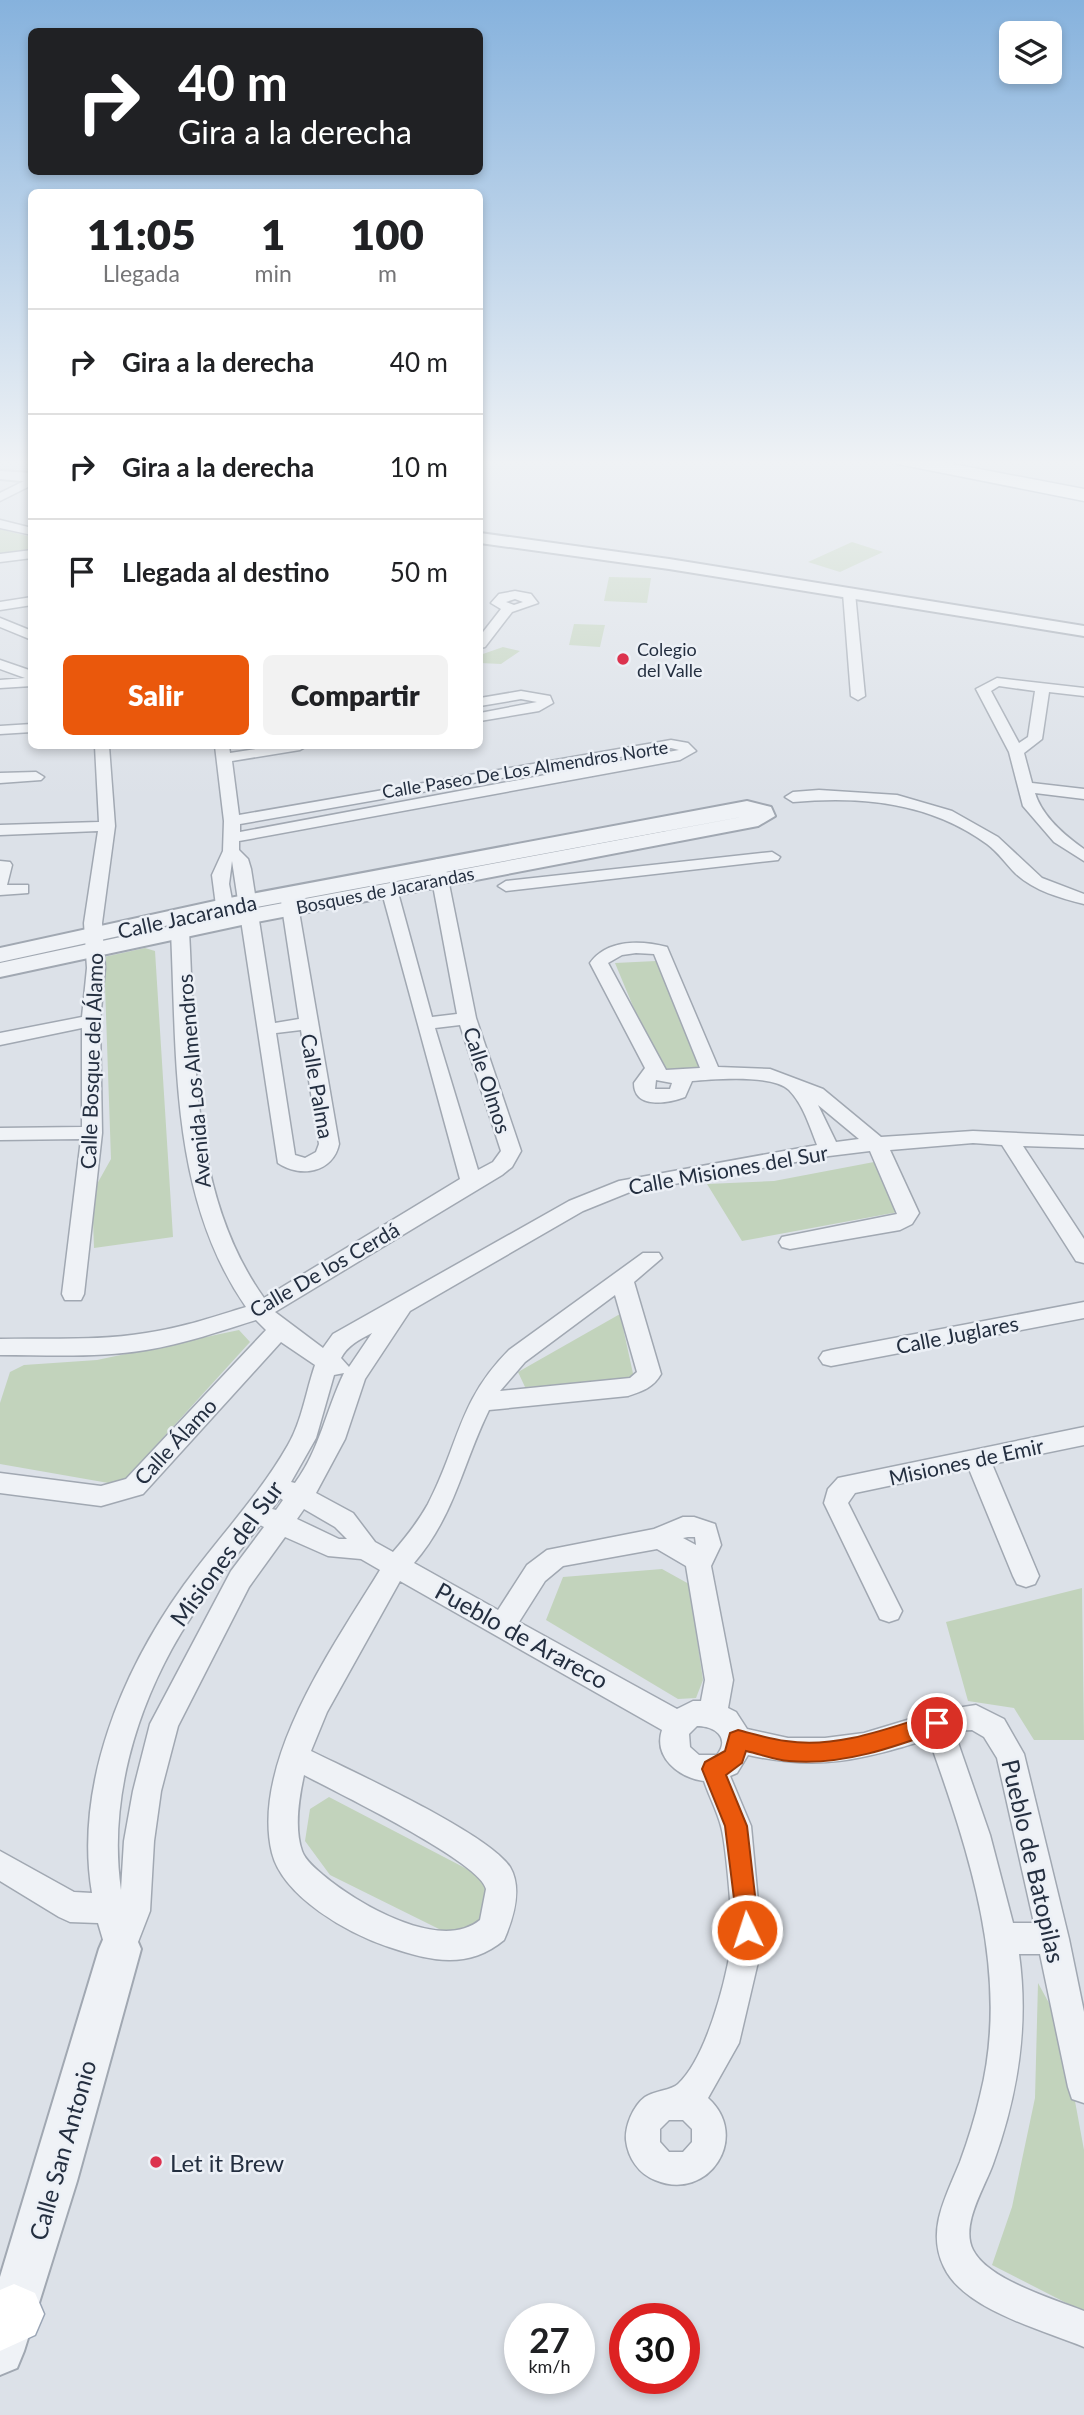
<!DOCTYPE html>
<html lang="es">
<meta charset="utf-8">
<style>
body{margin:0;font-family:Lato,sans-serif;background:#f2f2f2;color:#202124;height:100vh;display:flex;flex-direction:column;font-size:26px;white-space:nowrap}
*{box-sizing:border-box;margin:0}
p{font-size:23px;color:#757577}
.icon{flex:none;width:38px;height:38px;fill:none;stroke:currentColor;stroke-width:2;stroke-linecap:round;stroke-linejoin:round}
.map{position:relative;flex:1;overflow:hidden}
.panel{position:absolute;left:28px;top:189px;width:455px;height:560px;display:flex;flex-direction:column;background:#fff;border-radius:10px;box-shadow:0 4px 10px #0003}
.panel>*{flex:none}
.hud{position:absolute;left:28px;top:28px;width:455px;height:147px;border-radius:10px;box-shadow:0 4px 10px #0003;background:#202124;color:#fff;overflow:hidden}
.buttons{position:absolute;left:999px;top:21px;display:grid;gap:14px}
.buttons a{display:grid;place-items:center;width:63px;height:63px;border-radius:10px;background:#fff;box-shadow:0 4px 10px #0003;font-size:35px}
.speed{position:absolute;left:504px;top:2303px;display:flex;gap:14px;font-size:35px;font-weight:700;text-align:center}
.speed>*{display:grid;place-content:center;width:91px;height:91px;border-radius:50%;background:#fff;box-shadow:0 4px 10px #0003;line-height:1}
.speed small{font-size:18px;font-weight:400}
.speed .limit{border:10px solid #d22;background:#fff;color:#111}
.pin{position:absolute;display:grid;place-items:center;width:60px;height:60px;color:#fff;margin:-30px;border:4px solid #fff;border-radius:50%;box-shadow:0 2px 7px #0007}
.me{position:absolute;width:77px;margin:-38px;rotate:356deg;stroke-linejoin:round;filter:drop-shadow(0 0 5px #0008)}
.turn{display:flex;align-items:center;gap:24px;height:147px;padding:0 35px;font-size:32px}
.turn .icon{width:91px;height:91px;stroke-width:2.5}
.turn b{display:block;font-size:49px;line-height:60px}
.eta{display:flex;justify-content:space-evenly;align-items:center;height:119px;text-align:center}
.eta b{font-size:42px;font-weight:800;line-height:49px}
.button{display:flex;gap:14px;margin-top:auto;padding:14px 35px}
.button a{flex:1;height:80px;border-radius:10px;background:#ea580c;color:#fff;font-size:28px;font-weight:800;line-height:80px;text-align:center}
.button a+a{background:#f2f2f2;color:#202124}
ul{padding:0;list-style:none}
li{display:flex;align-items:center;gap:21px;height:105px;padding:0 35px;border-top:2px solid #e0e0e0}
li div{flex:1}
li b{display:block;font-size:26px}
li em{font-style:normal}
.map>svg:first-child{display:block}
.green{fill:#c2d3bc}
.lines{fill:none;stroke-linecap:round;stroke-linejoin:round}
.minor-casing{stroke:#a1a8b2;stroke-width:3}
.tertiary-casing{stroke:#a1a8b2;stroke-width:4}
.primary-casing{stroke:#9aa5b5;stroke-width:3}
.minor{fill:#eff2f6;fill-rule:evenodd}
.tertiary{fill:#eff2f6;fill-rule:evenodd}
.primary{fill:#fff;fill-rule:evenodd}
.route{fill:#ea580c;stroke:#983908;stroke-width:2}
.poi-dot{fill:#dc324e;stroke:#ecf0f6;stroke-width:2.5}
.labels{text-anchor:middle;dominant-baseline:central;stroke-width:5;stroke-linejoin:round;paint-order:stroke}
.far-poi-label{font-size:18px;fill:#242f40;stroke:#ecf0f6;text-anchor:start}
.far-street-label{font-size:18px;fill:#242f40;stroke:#ecf0f6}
.street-label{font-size:21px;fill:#242f40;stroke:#ecf0f6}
.near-street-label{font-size:24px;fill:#242f40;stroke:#ecf0f6}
.near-poi-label{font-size:24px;fill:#242f40;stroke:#ecf0f6;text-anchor:start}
</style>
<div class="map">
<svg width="1084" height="2415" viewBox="0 0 1084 2415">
<rect width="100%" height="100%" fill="#dce1e8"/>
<path class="green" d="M 0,529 L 31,537 L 31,551 L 0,555 Z
M 852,542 L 883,552 L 840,572 L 808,562 Z
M 609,577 L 651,578 L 647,603 L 604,601 Z
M 574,624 L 605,625 L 600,647 L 569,645 Z
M 503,647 L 520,651 L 501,664 L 480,663 L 480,655 Z
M 145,948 L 155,951 L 173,1237 L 94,1248 L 92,1193 L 111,1159 L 104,957 Z
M 656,961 L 700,1070 L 662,1076 L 615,963 Z
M 874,1162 L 898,1212 L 742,1241 L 707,1184 L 774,1181 Z
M 620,1314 L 634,1378 L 613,1383 L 525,1387 L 518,1372 Z
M 239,1330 L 250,1342 L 120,1485 L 0,1464 L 0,1403 L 10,1372 L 24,1365 L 97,1360 Z
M 662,1569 L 689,1584 L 703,1680 L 696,1698 L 678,1699 L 546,1620 L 563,1577 Z
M 1082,1588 L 1084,1740 L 1034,1740 L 1014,1708 L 968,1701 L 946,1622 Z
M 329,1797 L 490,1881 L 490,1922 L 472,1934 L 441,1930 L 330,1875 L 305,1841 L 310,1809 Z
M 1038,1983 L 1061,2025 L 1084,2150 L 1084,2312 L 992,2265 L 1012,2207 L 1035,2098 Z"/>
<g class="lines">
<defs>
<path id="minor" d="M 32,477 L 32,485 L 0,501 L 0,493 Z
M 0,520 L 32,528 L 32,535 L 0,528 Z
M 32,550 L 32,558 L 0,562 L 0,554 Z
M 849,589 L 855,593 L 865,696 L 858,700 L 851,696 L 843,593 Z
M 515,591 L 531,594 L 538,603 L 512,612 L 485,647 L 480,648 L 480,636 L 501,609 L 491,603 L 499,594 ZM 515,599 L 523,602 L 514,605 L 506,602 Z
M 32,597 L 32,605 L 0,610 L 0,602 Z
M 0,618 L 32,631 L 32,640 L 0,627 Z
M 0,660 L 32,671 L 32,686 L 0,688 L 0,680 L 25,678 L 0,669 Z
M 997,678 L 1084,688 L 1084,696 L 1049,692 L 1042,739 L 1024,753 L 1032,783 L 1084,789 L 1084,799 L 1035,793 C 1042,816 1064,835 1084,849 L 1084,861 L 1054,842 L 1023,806 L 1009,752 L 976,689 ZM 999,686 L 1035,691 L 1028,737 L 1019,743 L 991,691 Z
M 521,691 L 550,696 L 553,703 L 539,711 L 480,721 L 480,713 L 537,702 L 521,699 L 480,706 L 480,698 Z
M 32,724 L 32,732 L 0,734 L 0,726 Z
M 671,740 L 688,743 L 696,751 L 680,760 L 239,841 L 239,850 L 248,859 L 251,869 L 275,1023 L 299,1019 L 280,894 L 288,889 L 296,894 L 339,1144 C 333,1173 300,1178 278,1163 L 232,861 L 229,884 L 236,921 L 233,925 L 227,926 L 218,921 L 212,875 L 223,851 L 224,821 L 215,746 L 229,746 L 230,753 L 275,746 L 307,746 L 300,750 L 232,761 L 239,815 ZM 671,748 L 679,750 L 240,832 L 240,824 ZM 301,1030 L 319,1144 L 316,1152 L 305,1158 L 295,1155 L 276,1033 Z
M 95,746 L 109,746 L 115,826 L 102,923 L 105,968 L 100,1021 L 102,1133 L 84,1294 L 81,1300 L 65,1300 L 62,1294 L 81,1139 L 0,1140 L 0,1128 L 82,1127 L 82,1028 L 0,1045 L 0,1033 L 82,1017 L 87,968 L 84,923 L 98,831 L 0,835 L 0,825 L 99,822 Z
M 36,772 L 44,777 L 41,780 L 0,783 L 0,773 Z
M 819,790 L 897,795 L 952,811 L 998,837 L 1042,878 L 1084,894 L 1084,904 C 1060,898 1035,891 1016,874 C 1006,864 998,852 987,844 C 929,802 862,796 793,802 L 785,797 L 793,792 Z
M 772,852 L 780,857 L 778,860 L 506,891 L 498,886 L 506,881 Z
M 437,859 L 445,864 L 476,1018 L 521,1151 L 512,1167 L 502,1175 L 275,1312 L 323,1348 L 333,1334 L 569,1201 L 619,1181 L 817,1145 C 810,1127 803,1104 789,1090 C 773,1074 714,1079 692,1081 L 685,1097 C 669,1103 634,1110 634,1083 L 645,1068 L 590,963 C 607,939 641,940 667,947 L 718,1067 L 770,1069 L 823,1089 L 881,1137 L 973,1131 L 1084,1136 L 1084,1148 L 1023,1146 L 1084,1239 L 1084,1263 L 1076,1261 L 1002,1145 L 973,1143 L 890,1150 L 919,1213 L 912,1224 L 900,1230 L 790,1249 L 782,1247 L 779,1242 L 782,1237 L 897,1214 L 870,1151 L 829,1156 L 630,1192 L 583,1211 L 410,1311 L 365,1379 L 345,1439 L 316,1493 L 353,1513 L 375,1542 L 393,1552 C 406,1537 418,1522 428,1504 C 459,1445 458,1401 509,1350 L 643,1253 L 659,1253 L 662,1258 L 634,1282 L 661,1374 C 653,1388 642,1391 628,1396 L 489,1410 C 462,1465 455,1515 414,1563 L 498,1610 L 527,1565 L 547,1550 L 654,1529 L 683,1517 L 694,1517 L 715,1524 L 721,1545 L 711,1566 L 733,1680 L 728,1708 L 736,1712 L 747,1729 L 788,1738 L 825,1738 L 864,1733 L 937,1711 L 976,1705 L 1004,1719 L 1024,1754 L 1069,1939 L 1084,2012 L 1084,2103 L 1072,2099 L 1068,2087 L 1040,1954 L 1019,1954 C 1029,2026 1018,2095 993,2164 C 985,2187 960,2225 973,2250 C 988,2280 1054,2299 1084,2311 L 1084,2347 C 1043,2330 964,2310 944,2267 C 926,2230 946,2197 960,2162 C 968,2140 975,2118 980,2096 C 1011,1975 969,1852 929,1739 C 860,1760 820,1771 748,1755 L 737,1773 L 730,1776 L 751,1826 L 762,1945 L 739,2043 L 708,2098 C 751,2136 709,2203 655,2180 C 639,2174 628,2158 626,2140 C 625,2126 633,2106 645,2097 C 654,2091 672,2090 678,2084 C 706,2058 725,1984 731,1947 C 734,1930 726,1844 721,1826 C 717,1811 709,1796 704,1781 C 679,1778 653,1757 662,1730 L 400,1581 L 327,1712 L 311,1751 C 353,1772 488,1833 510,1867 C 523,1889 513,1919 504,1940 C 468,1970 430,1961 389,1947 C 349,1934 283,1897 272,1853 C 250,1762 335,1644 380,1570 L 361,1559 L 328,1556 L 285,1537 L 249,1587 L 178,1726 L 161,1791 L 154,1841 L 150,1911 L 131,1960 L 120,1964 L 109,1960 L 98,1923 L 70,1922 L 59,1917 L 0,1881 L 0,1851 L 74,1892 L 92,1893 C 74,1786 122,1671 184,1585 C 218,1538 259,1496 288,1445 C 302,1421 306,1391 315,1365 L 281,1342 L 143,1494 L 101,1506 L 0,1493 L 0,1473 L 101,1486 L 126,1479 L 266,1330 L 256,1320 C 220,1331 184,1344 146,1350 C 98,1358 48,1355 0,1355 L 0,1339 C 48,1338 98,1341 146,1333 C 181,1328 213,1317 246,1307 C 170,1197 177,1060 171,931 L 180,926 L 189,931 C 196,1054 189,1193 264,1298 L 460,1179 L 381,889 L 389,884 L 397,889 L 432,1017 L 457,1014 L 429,864 ZM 636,953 L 654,954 L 700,1068 L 666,1070 L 608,963 L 622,955 ZM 460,1025 L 501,1151 L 493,1162 L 478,1170 L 435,1028 ZM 656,1080 L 672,1083 L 670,1089 L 655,1089 ZM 818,1105 L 859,1139 L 836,1142 ZM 615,1295 L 637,1372 L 630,1378 L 500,1391 L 525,1362 ZM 372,1333 L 349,1367 L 341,1358 C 348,1345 359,1340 372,1333 ZM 344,1373 C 326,1410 320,1449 295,1483 L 291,1482 L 316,1438 L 334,1375 ZM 280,1498 L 283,1500 L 276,1510 L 272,1509 ZM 304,1509 L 335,1527 L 347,1539 L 339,1539 L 297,1519 ZM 260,1525 L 264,1527 L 231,1571 L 150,1724 L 133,1791 L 124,1841 L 121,1890 C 108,1802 136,1708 181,1633 C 204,1595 233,1560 260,1525 ZM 688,1537 L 695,1537 L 696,1545 L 683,1538 ZM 657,1549 L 686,1566 L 705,1680 L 701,1701 L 693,1701 L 677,1709 L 519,1622 L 545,1581 L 563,1566 ZM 697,1726 C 714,1726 731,1737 717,1755 L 699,1755 L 690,1747 L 689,1734 ZM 972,1730 L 984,1737 L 997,1758 L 1034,1923 L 1013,1923 L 990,1835 L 954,1731 ZM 304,1775 C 334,1791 481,1862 486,1889 L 480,1920 C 440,1953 356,1903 323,1875 C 316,1869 305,1860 302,1851 C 294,1828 299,1798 304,1775 ZM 669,2120 L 683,2120 L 692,2129 L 692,2142 L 683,2152 L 669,2152 L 660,2142 L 660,2129 Z
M 0,861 L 10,862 L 12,865 L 7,885 L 28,885 L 28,893 L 0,895 Z
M 1084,1302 L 1084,1318 L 831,1366 L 823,1364 L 819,1358 L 823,1352 L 831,1350 Z
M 1084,1427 L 1084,1445 L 992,1464 L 1039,1576 L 1035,1584 L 1026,1587 L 1017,1584 L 1013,1576 L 969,1469 L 855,1493 L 848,1503 L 902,1611 L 898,1619 L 889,1622 L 880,1619 L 824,1503 L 828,1489 L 838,1478 Z"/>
<path id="tertiary" d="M 0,471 L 32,473 L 32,482 L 0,479 Z
M 480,533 L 669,559 L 1084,626 L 1084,636 L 669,569 L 480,543 Z
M 747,801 L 771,807 L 775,816 L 758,826 L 251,923 L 0,977 L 0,963 L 251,909 L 752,815 L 224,913 L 0,962 L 0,948 L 224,899 Z
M 120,1929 L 135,1935 L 141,1949 L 77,2181 L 24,2351 L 17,2368 L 0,2375 L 0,2277 L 99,1949 L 105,1935 Z"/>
<path id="primary" d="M 889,459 L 926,459 L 1084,489 L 1084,501 L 898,464 Z
M 14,2284 L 35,2293 L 44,2314 L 35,2335 L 0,2351 L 0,2290 Z"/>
</defs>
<use href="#minor" class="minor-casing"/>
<use href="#tertiary" class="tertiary-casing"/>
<use href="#primary" class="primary-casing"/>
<use href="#minor" class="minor"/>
<use href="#tertiary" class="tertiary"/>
<use href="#primary" class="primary"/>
</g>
<linearGradient id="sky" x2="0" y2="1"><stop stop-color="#86b2dd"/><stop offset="0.58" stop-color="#eff2f5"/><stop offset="1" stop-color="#eff2f5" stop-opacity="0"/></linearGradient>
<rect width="1084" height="797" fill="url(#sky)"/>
<path class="route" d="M 937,1713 L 944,1716 L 947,1723 L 944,1729 C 895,1747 842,1766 789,1761 C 775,1760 760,1754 746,1751 L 742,1763 L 726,1775 L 747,1826 L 759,1930 L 755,1939 L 747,1942 L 739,1939 L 725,1826 L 702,1769 L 705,1762 L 725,1751 L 730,1733 L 738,1730 C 754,1734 770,1739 786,1741 C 837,1749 889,1728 937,1713 Z"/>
<g class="poi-dot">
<circle cx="623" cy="659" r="7"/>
<circle cx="156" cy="2162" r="7"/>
</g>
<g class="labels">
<g class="far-poi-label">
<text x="637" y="649">Colegio<tspan x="637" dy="21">del Valle</tspan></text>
</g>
<g class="far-street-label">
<text transform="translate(525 769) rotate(-9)">Calle Paseo De Los Almendros Norte</text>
<text transform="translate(385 890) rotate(-11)">Bosques de Jacarandas</text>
</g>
<g class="street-label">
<text transform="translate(187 916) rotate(-12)">Calle Jacaranda</text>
<text transform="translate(91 1061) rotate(-88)">Calle Bosque del Álamo</text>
<text transform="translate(488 1080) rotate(72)">Calle Olmos</text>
<text transform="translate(193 1081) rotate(-95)">Avenida Los Almendros</text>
<text transform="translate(318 1086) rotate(80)">Calle Palma</text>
<text transform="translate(728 1169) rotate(-10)">Calle Misiones del Sur</text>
<text transform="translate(324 1269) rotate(-30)">Calle De los Cerdá</text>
<text transform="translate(957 1334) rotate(-11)">Calle Juglares</text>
<text transform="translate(175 1441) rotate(-47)">Calle Álamo</text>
<text transform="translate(966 1461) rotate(-12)">Misiones de Emir</text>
</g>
<g class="near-street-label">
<text transform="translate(226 1553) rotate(-54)">Misiones del Sur</text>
<text transform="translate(522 1635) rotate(29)">Pueblo de Arareco</text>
<text transform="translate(1034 1861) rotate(77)">Pueblo de Batopilas</text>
<text transform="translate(62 2150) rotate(-74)">Calle San Antonio</text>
</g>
<g class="near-poi-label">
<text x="170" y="2162">Let it Brew</text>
</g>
</g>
</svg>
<div class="buttons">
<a><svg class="icon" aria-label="layers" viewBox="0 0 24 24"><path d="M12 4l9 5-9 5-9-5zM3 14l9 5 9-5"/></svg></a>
</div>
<div class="speed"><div>27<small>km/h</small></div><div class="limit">30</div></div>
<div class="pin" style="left:937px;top:1723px;background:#d93025"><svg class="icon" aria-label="arrive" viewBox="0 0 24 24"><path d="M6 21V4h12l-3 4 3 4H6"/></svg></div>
<svg class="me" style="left:747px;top:1930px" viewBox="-20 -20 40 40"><circle r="17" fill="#ea580c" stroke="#fff" stroke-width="3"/><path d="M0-11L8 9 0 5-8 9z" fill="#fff"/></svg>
<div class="hud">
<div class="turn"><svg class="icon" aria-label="right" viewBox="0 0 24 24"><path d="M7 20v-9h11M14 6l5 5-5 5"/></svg><div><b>40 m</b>Gira a la derecha</div></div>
</div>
<section class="panel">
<div class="eta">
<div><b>11:05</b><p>Llegada</p></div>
<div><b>1</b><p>min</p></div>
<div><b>100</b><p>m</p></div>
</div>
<ul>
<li><svg class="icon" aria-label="right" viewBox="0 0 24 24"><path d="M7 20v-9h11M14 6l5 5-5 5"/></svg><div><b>Gira a la derecha</b></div><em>40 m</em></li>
<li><svg class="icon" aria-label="right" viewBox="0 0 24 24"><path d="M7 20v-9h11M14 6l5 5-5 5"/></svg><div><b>Gira a la derecha</b></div><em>10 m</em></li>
<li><svg class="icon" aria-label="arrive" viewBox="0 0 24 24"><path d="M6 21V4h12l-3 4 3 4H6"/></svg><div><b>Llegada al destino</b></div><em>50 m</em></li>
</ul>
<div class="button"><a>Salir</a><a>Compartir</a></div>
</section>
</div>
